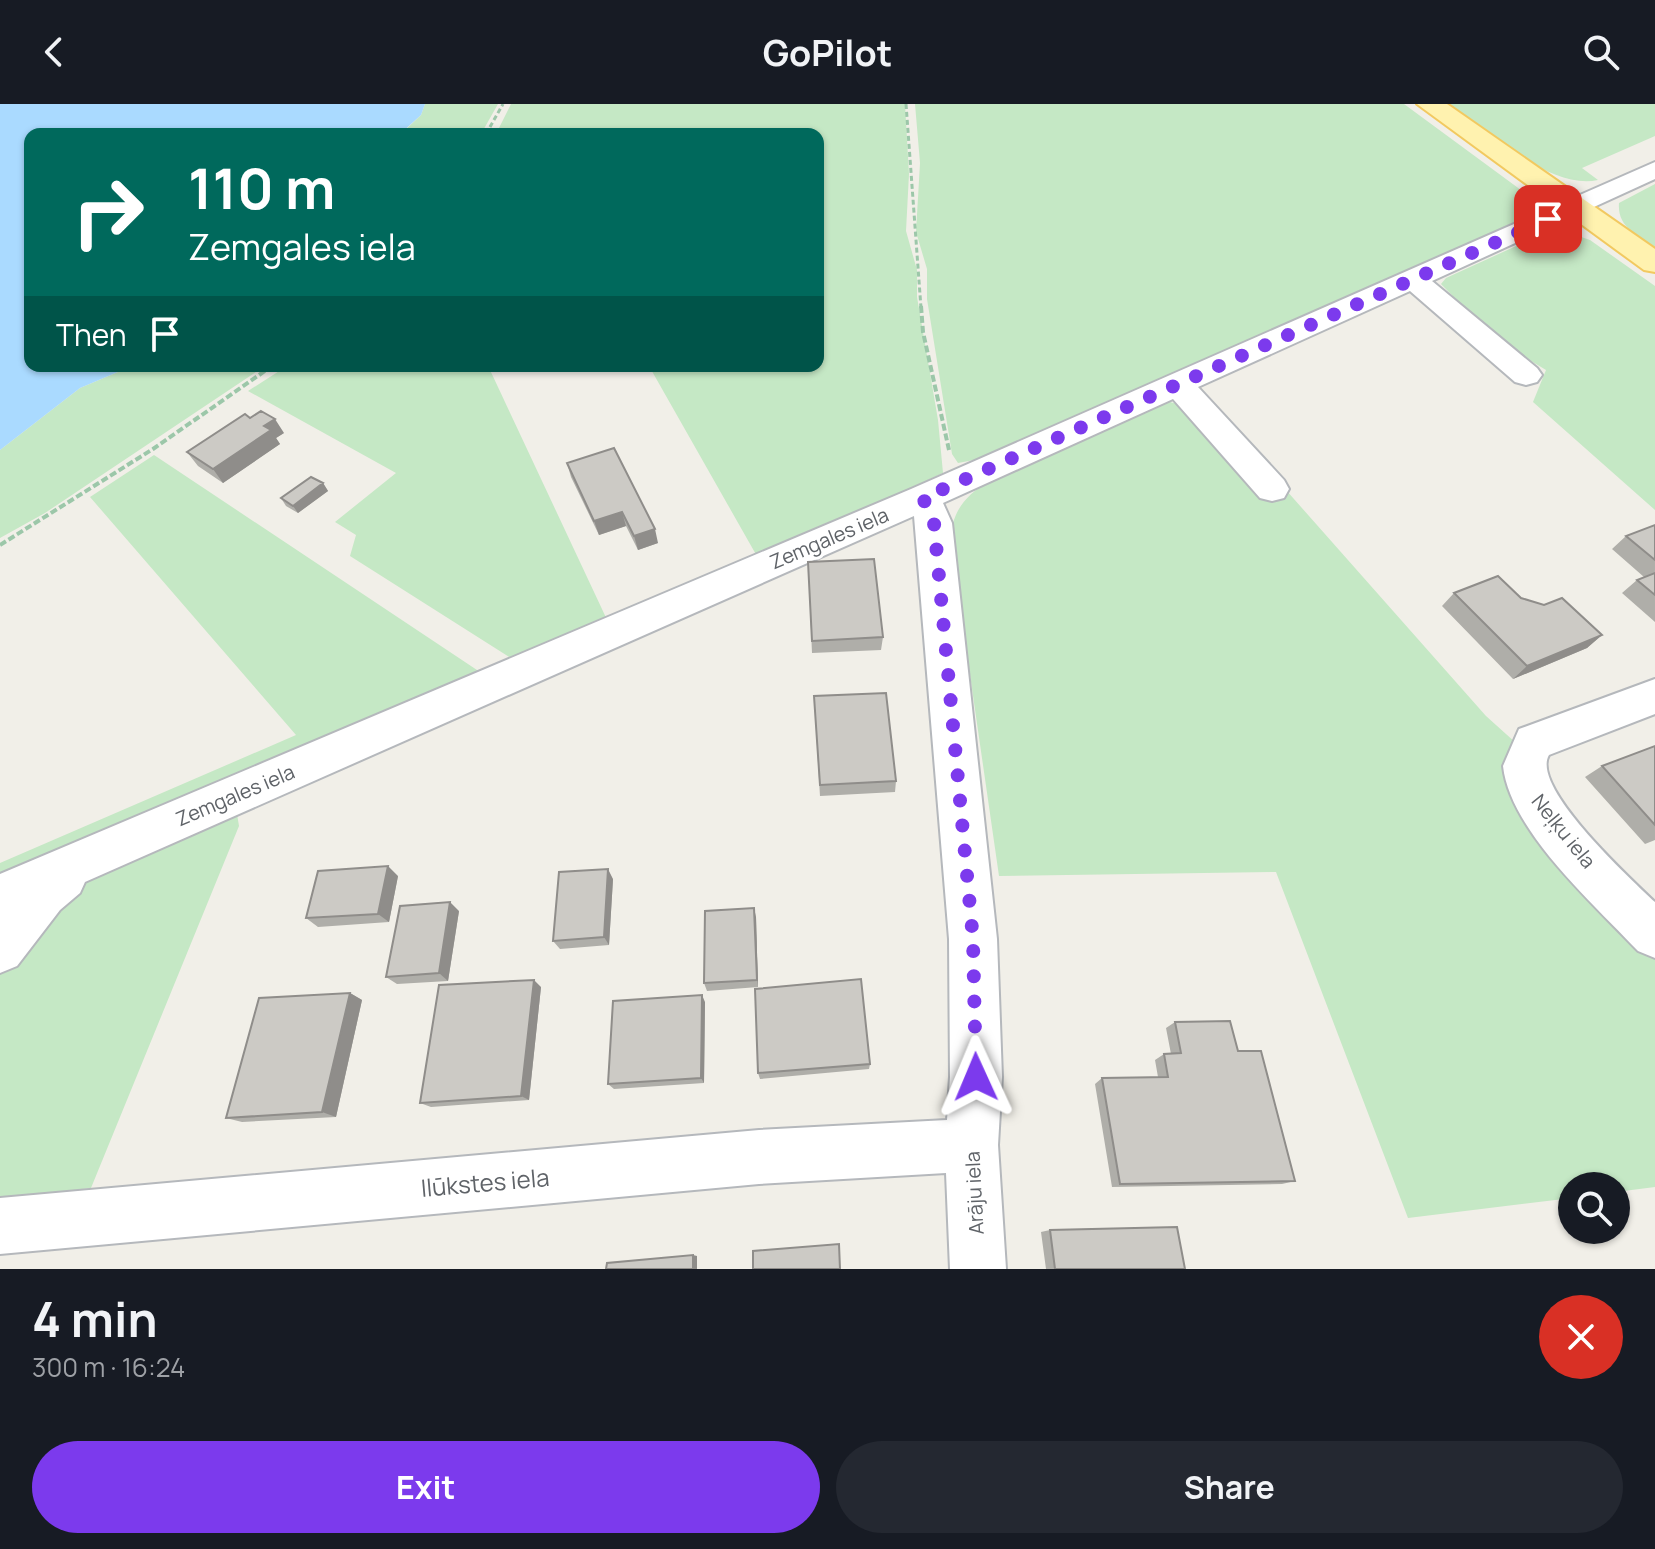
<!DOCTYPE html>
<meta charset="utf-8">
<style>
body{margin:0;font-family:Manrope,sans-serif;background:#242831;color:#f1f3f6;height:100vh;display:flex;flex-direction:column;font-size:30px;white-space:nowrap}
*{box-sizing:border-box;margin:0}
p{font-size:26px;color:#9ea1a6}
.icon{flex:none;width:44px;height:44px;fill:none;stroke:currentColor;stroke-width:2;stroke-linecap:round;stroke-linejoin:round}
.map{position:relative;height:1165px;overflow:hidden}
.panel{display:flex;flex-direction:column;background:#171b24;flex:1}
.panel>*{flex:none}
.top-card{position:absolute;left:24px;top:24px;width:800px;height:244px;border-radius:16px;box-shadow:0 2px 6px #0004;background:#00695c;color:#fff;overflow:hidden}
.buttons{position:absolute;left:1558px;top:1068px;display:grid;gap:16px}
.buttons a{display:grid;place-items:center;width:72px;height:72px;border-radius:50%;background:#171b24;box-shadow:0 2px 6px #0004;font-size:40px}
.pin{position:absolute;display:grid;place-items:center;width:68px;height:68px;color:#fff;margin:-34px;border-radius:16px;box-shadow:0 4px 12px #0006}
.me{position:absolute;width:88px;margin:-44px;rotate:359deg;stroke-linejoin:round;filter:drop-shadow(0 0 6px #0008)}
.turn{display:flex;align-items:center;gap:28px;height:168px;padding:0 32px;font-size:36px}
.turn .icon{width:104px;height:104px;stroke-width:2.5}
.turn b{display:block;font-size:56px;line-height:68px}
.then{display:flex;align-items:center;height:76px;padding:0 32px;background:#0003;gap:16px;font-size:30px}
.round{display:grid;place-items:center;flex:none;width:84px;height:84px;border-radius:42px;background:#242831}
.overview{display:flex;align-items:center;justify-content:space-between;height:136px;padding:0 32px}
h1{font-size:48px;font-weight:700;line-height:60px}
.action{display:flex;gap:16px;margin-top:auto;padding:16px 32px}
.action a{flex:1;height:92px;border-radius:48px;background:#7c3aed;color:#fff;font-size:32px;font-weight:700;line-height:92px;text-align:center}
.action a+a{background:#242831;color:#f1f3f6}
header{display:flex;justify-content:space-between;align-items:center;height:104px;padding:0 32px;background:#171b24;font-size:36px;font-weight:700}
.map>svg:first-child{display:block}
.green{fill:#c5e8c5}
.water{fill:#aadaff}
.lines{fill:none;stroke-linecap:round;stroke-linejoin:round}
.minor-casing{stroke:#b5b8bc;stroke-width:4}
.major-casing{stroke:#f2c960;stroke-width:4}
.path-far1{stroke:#9cc7a9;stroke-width:3;stroke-dasharray:5 3;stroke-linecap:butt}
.path{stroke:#9cc7a9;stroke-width:4;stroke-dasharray:7 3;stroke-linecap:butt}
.minor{fill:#fff;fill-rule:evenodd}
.major{fill:#fff2af;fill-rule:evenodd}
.wall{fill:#afaea9}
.shaded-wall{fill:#8f8d8a}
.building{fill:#cccac5;stroke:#8f8d8a;stroke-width:2}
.route{stroke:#7c3aed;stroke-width:14;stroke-dasharray:0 25.2}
.labels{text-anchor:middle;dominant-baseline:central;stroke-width:6;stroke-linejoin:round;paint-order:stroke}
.street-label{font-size:20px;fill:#5f6368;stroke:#fff}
.near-street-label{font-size:24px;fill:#5f6368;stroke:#fff}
</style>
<header><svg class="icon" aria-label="back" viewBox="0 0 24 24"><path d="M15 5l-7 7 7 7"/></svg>GoPilot<svg class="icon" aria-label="search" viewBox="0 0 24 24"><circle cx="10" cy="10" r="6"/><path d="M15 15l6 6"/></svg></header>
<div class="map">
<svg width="1655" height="1165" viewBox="0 0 1655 1165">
<rect width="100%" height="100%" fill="#f1efe8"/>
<path class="green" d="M 425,0 L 498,0 L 481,30 L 401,30 L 421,11 Z
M 511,0 L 905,0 L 909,70 L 906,127 L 917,166 L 917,193 L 938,316 L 943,369 L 758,454 L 649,262 L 818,262 L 818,30 L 496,30 Z
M 915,0 L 1404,0 L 1525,89 L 1535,107 L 1518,119 L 974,356 L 958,359 L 952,350 L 927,195 L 927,165 L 916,128 L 920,59 Z
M 1449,0 L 1655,0 L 1655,32 L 1582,64 L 1598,76 C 1551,87 1486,26 1449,0 Z
M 1655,80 L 1655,143 C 1637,131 1617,123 1619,99 Z
M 1561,126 L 1590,136 L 1655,182 L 1655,406 L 1533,298 L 1546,266 L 1496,236 L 1441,180 L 1446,174 L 1549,127 Z
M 132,262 L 265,262 L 45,409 L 0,434 L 0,346 L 80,284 Z
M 287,262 L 574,262 L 490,266 L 609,520 L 517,558 L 350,452 L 356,431 L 335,418 L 396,369 L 248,287 Z
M 1170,298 L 1181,301 L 1286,386 L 1486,612 L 1516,639 L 1655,849 L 1655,1083 L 1616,1088 L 1616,1082 L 1572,1082 L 1572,1094 L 1408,1114 L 1276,768 L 999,772 L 950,432 C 955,403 966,392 990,376 L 1158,300 Z
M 154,351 L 486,572 L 0,779 L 0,759 L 296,631 L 90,393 Z
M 236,704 L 239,722 L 91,1084 L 0,1096 L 0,866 L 71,780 Z"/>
<path class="water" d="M 0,0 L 425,0 L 421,11 L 400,30 L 30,30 L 30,262 L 132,262 L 80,284 L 0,346 Z"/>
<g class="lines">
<defs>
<path id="minor" d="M 1655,58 L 1655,75 L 1432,177 L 1537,264 L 1542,271 L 1537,278 L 1526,281 L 1515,278 L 1410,187 L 1198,283 L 1284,376 L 1289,385 L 1284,394 L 1272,397 L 1260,394 L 1173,295 L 943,399 L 952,419 L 997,835 L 1002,973 L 998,1041 L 1006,1165 L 950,1165 L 946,1069 L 759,1080 L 0,1150 L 0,1094 L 759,1026 L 947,1016 L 950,973 L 949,835 L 914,412 L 85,778 L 80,789 L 60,806 L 17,862 L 0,869 L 0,770 L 911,385 Z
M 1655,575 L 1655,610 L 1549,651 C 1530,683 1631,775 1655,798 L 1655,854 L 1638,847 C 1595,801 1510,727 1503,662 L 1519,625 Z"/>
<path id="major" d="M 1417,0 L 1447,0 L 1655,145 L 1655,168 L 1644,166 Z"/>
</defs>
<use href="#minor" class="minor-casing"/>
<use href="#major" class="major-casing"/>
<path class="path-far1" d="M 906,0 L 921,204
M 486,30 L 503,0"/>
<path class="path" d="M 921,202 L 923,228 L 949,346
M 0,441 L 153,345 L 272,262"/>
<use href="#minor" class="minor"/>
<use href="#major" class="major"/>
</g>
<path class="wall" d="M 284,329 L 276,334 L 280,340 L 223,379 L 198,362 L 187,348 Z
M 567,359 L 658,439 L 638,446 L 626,422 L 599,431 L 571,373 Z
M 323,379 L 328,387 L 298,409 L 286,402 L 281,394 Z
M 1655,421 L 1655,518 L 1622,489 L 1637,476 L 1644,473 L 1612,445 L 1626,432 Z
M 808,458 L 883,533 L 881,546 L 812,549 Z
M 1454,489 L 1521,494 L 1602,531 L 1587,544 L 1513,575 L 1442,502 Z
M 814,592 L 896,677 L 895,688 L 820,692 Z
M 1655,642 L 1655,736 L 1645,740 L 1585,673 L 1602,662 Z
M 398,772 L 389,818 L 318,823 L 306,814 Z
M 613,775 L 609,841 L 560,845 L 553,837 Z
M 459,807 L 448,877 L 397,880 L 386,873 Z
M 756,813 L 758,883 L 707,887 L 704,879 Z
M 541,883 L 529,996 L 431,1003 L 420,999 Z
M 350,889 L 362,896 L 336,1013 L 242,1018 L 226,1014 Z
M 705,898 L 704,979 L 614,985 L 608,980 Z
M 1175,918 L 1238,947 L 1295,1077 L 1282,1080 L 1112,1083 L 1095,980 L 1102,974 L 1158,973 L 1155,956 L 1164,950 L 1171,950 L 1166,924 Z
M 870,960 L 869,965 L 760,975 L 758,969 Z
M 1050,1126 L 1185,1165 L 1046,1165 L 1041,1128 Z"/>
<path class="shaded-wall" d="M 275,315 L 284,329 L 276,334 L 280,340 L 223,379 L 213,365 L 264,322 Z
M 323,379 L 328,387 L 298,409 L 293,402 Z
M 622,408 L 626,422 L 599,431 L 594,417 Z
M 655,425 L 658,439 L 638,446 L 634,432 Z
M 1602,531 L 1587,544 L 1513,575 L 1527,562 Z
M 388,762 L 398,772 L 389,818 L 378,810 Z
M 608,765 L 613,775 L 609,841 L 604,833 Z
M 450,798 L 459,807 L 448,877 L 439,869 Z
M 754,804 L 756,813 L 758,883 L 757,876 Z
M 534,876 L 541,883 L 529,996 L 521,992 Z
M 350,889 L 362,896 L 336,1013 L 322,1008 Z
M 702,891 L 705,898 L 704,979 L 701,974 Z
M 693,1151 L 697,1152 L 697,1165 L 693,1165 Z"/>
<path class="building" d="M 261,307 L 275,315 L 264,322 L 271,326 L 213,365 L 187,348 L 245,310 L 250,314 Z
M 614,344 L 655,425 L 634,432 L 622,408 L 594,417 L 567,359 Z
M 311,373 L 323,379 L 293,402 L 281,394 Z
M 1655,421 L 1655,456 L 1626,432 Z
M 874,455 L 883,533 L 812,537 L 808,458 Z
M 1655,469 L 1655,491 L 1637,476 Z
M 1498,472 L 1521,494 L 1544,501 L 1562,494 L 1602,531 L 1527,562 L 1454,489 Z
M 886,589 L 896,677 L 820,681 L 814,592 Z
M 1655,642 L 1655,721 L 1602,662 Z
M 388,762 L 378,810 L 306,814 L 318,767 Z
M 608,765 L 604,833 L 553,837 L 559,768 Z
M 450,798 L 439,869 L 386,873 L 400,802 Z
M 754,804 L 757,876 L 704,879 L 705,807 Z
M 861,875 L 870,960 L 758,969 L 755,885 Z
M 534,876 L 521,992 L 420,999 L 439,881 Z
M 350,889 L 322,1008 L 226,1014 L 259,894 Z
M 702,891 L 701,974 L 608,980 L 613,897 Z
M 1230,917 L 1238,947 L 1261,947 L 1295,1077 L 1120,1080 L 1102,974 L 1168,973 L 1164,950 L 1181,949 L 1175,918 Z
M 1177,1123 L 1185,1165 L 1055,1165 L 1050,1126 Z
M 839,1140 L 840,1165 L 753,1165 L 753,1147 Z
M 693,1151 L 693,1165 L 606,1165 L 607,1159 Z"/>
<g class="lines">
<path class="route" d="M 976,973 L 973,835 L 934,419 L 923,394 L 1548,115"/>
</g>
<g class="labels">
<g class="street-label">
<text transform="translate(829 434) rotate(-23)">Zemgales iela</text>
<text transform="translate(235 691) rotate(-23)">Zemgales iela</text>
<text transform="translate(1564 727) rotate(51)">Neļķu iela</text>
<text transform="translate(974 1089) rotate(-93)">Arāju iela</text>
</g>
<g class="near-street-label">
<text transform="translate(485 1078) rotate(-5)">Ilūkstes iela</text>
</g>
</g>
</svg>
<div class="buttons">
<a><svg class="icon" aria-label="search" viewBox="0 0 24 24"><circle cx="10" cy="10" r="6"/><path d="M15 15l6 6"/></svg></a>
</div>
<div class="pin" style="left:1548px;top:115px;background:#d93025"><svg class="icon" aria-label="arrive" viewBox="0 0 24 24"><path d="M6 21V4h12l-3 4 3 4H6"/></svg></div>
<svg class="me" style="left:976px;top:973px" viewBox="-20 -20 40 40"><path d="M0-17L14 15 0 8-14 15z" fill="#7c3aed" stroke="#fff" stroke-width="4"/></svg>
<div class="top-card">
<div class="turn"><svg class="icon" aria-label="right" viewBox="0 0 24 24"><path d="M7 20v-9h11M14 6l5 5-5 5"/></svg><div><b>110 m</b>Zemgales iela</div></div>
<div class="then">Then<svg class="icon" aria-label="arrive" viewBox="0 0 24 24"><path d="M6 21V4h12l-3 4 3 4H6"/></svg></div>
</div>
</div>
<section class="panel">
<div class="overview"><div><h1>4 min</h1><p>300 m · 16:24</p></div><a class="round" style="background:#d93025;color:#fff"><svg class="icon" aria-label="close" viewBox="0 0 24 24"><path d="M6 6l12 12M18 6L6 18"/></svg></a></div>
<div class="action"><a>Exit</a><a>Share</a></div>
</section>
